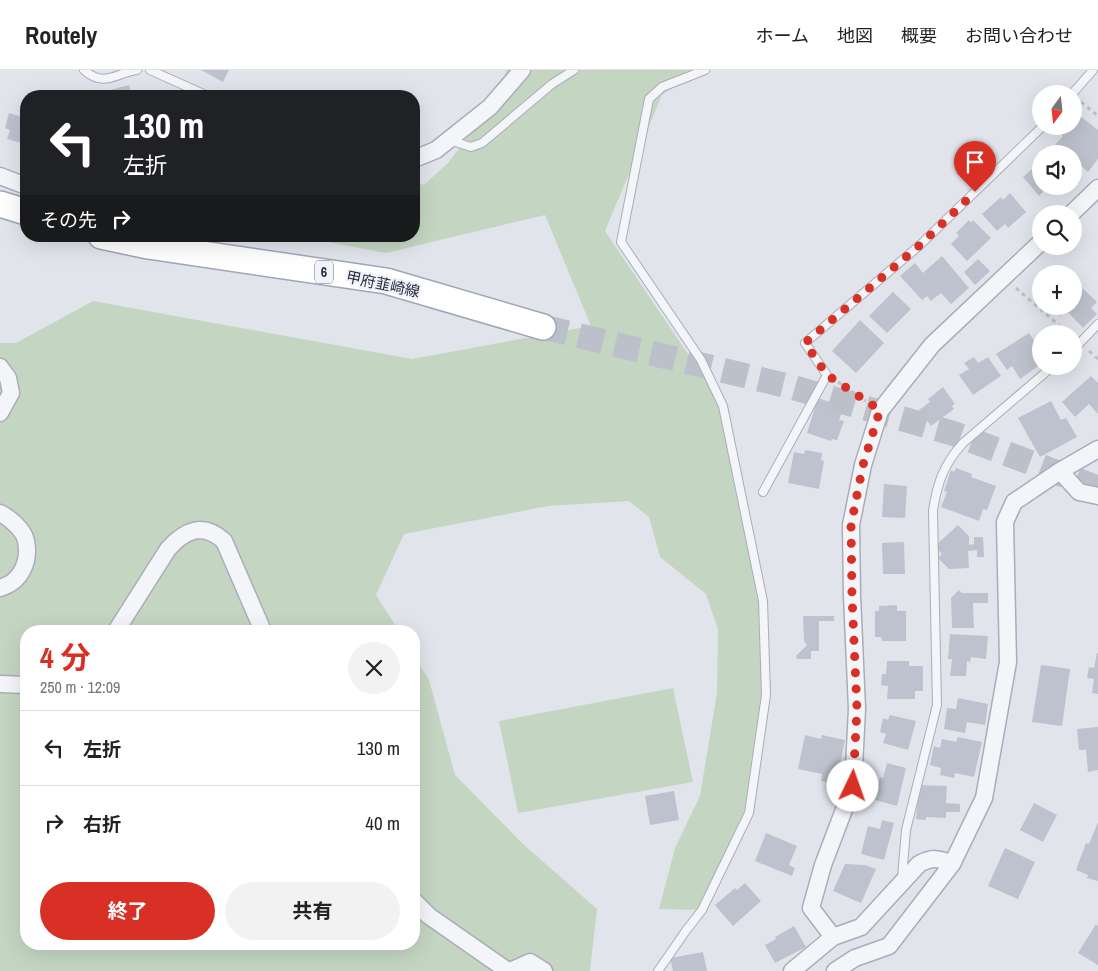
<!DOCTYPE html>
<html lang="ja">
<meta charset="utf-8">
<style>
body{margin:0;font-family:"Archivo Narrow","Noto Sans JP",sans-serif;background:#f2f2f2;color:#222;height:100vh;display:flex;flex-direction:column;font-size:19px;white-space:nowrap}
*{box-sizing:border-box;margin:0}
p{font-size:16px;color:#767676}
.icon{flex:none;width:28px;height:28px;fill:none;stroke:currentColor;stroke-width:2;stroke-linecap:round;stroke-linejoin:round}
.map{position:relative;flex:1;overflow:hidden}
.drawer{position:absolute;left:20px;top:555px;width:400px;height:325px;display:flex;flex-direction:column;background:#fff;border-radius:20px;box-shadow:0 5px 20px #0002}
.drawer>*{flex:none}
.top-card{position:absolute;left:20px;top:20px;width:400px;height:152px;border-radius:20px;box-shadow:0 5px 20px #0002;background:#202124;color:#fff;overflow:hidden}
.needle{width:32px;rotate:195deg}
.fabs{position:absolute;left:1032px;top:15px;display:grid;gap:10px}
.fabs a{display:grid;place-items:center;width:50px;height:50px;border-radius:50%;background:#fff;box-shadow:0 5px 20px #0002;font-size:25px}
.pin{position:absolute;display:grid;place-items:center;width:42px;height:42px;color:#fff;margin:-51px -21px;border-radius:50% 50% 50% 0;rotate:-45deg;box-shadow:0 0 5px #0007}
.pin .icon{rotate:45deg}
.me{position:absolute;width:55px;margin:-28px;rotate:3deg;stroke-linejoin:round;filter:drop-shadow(0 0 4px #0008)}
.turn{display:flex;align-items:center;gap:18px;height:105px;padding:0 20px;font-size:22px}
.turn .icon{width:65px;height:65px;stroke-width:2.5}
.turn b{display:block;font-size:35px;line-height:42px}
.then{display:flex;align-items:center;height:48px;padding:0 20px;background:#0003;gap:10px;font-size:19px}
.round{display:grid;place-items:center;flex:none;width:52px;height:52px;border-radius:26px;background:#f2f2f2}
.overview{display:flex;align-items:center;justify-content:space-between;height:85px;padding:0 20px}
h1{font-size:30px;font-weight:700;line-height:38px;color:#d93025}
.button{display:flex;gap:10px;margin-top:auto;padding:10px 20px}
.button a{flex:1;height:58px;border-radius:30px;background:#d93025;color:#fff;font-size:20px;font-weight:700;line-height:58px;text-align:center}
.button a+a{background:#f2f2f2;color:#222}
ul{padding:0;list-style:none}
li{display:flex;align-items:center;gap:15px;height:75px;padding:0 20px;border-top:1px solid #e0e0e0}
li div{flex:1}
li b{display:block;font-size:19px}
li em{font-style:normal}
header{display:flex;align-items:center;gap:30px;box-sizing:border-box;height:70px;padding:0 25px;background:#fff;border-bottom:1px solid #e0e0e0}
header strong{font-size:24px}
nav{display:flex;gap:28px;margin-inline-start:auto;font-size:18px}
.map>svg:first-child{display:block}
.green{fill:#c4d6c2}
.building{fill:#bec2ce}
.lines{fill:none;stroke-linecap:round;stroke-linejoin:round}
.primary-tunnel{stroke:#bcc0ca;stroke-width:25;stroke-dasharray:25 12;stroke-linecap:butt}
.service-casing{stroke:#aaadb9;stroke-width:10}
.minor-casing{stroke:#aaadb9;stroke-width:19}
.primary-casing{stroke:#9fa6b8;stroke-width:28}
.path{stroke:#bfc1ca;stroke-width:3;stroke-dasharray:4 4;stroke-linecap:butt}
.service{stroke:#f4f5f9;stroke-width:8}
.minor{stroke:#f4f5f9;stroke-width:16}
.primary{stroke:#fff;stroke-width:25}
.route{stroke:#d93025;stroke-width:9;stroke-dasharray:0 16.2}
.labels{text-anchor:middle;dominant-baseline:central;stroke-width:4.5;stroke-linejoin:round;paint-order:stroke}
.shield{fill:#f1f3f8;stroke:#64697a;stroke-width:1}
.shield-label{font-size:14px;font-weight:bold;fill:#282e44}
.street-label{font-size:15px;fill:#282e44;stroke:#f1f3f8}
</style>
<header>
<strong>Routely</strong>
<nav><a>ホーム</a><a>地図</a><a>概要</a><a>お問い合わせ</a></nav>
</header>
<div class="map">
<svg width="1098" height="901" viewBox="0 0 1098 901">
<rect width="100%" height="100%" fill="#e1e4eb"/>
<path class="green" d="M 507,0 L 699,0 L 662,25 L 605,161 L 723,336 L 763,531 L 763,646 L 749,743 L 702,840 L 659,839 L 675,778 L 700,726 L 717,623 L 718,559 L 706,524 L 660,487 L 649,447 L 629,431 L 548,436 L 404,464 L 376,525 L 399,561 L 26,561 L 26,874 L 414,874 L 414,586 L 429,610 L 455,705 L 523,774 L 597,839 L 590,901 L 0,901 L 0,273 L 16,273 L 93,231 L 412,289 L 591,256 L 545,145 L 386,183 L 296,166 L 414,166 L 414,112 L 424,115 L 448,93 L 490,37 Z
M 673,618 L 693,712 L 518,743 L 499,651 Z"/>
<path class="building" d="M 201,0 L 229,0 L 223,12 Z
M 129,15 L 132,26 L 104,26 L 103,22 Z
M 9,43 L 26,48 L 26,74 L 7,69 L 10,60 L 5,58 Z
M 1076,43 L 1098,60 L 1098,89 L 1088,102 L 1074,90 L 1074,84 L 1066,84 L 1055,75 L 1063,66 L 1060,64 L 1066,56 L 1074,56 L 1074,46 Z
M 1041,91 L 1041,116 L 1057,116 L 1048,123 L 1045,120 L 1039,126 L 1023,107 Z
M 1010,123 L 1026,142 L 1008,158 L 1005,154 L 997,161 L 982,144 L 1001,127 L 1003,130 Z
M 969,150 L 971,153 L 973,150 L 991,168 L 967,191 L 951,174 L 959,166 L 956,163 Z
M 942,186 L 969,218 L 951,234 L 941,223 L 931,231 L 927,226 L 922,230 L 900,206 L 915,193 L 923,203 Z
M 978,189 L 990,201 L 975,215 L 964,202 Z
M 1080,216 L 1097,232 L 1091,238 L 1097,244 L 1083,258 L 1066,240 L 1060,246 L 1051,236 L 1074,236 L 1074,222 Z
M 893,222 L 911,239 L 887,263 L 869,246 Z
M 860,250 L 884,273 L 856,303 L 832,281 Z
M 1029,263 L 1041,281 L 1041,294 L 1020,309 L 1012,296 L 1007,300 L 996,284 Z
M 974,287 L 978,293 L 988,287 L 1001,306 L 973,325 L 959,305 L 969,299 L 964,293 Z
M 1091,306 L 1098,313 L 1098,344 L 1089,334 L 1075,347 L 1062,332 Z
M 943,317 L 955,334 L 952,336 L 954,339 L 931,356 L 919,340 L 930,332 L 928,329 Z
M 818,328 L 844,337 L 839,350 L 844,351 L 837,370 L 832,369 L 831,371 L 807,363 Z
M 1051,331 L 1061,350 L 1066,348 L 1077,367 L 1040,387 L 1018,348 Z
M 805,380 L 822,383 L 821,390 L 824,391 L 819,419 L 788,413 L 794,382 L 804,384 Z
M 956,398 L 972,404 L 971,407 L 996,416 L 987,440 L 983,439 L 979,451 L 941,437 L 947,422 L 944,421 L 951,400 L 954,402 Z
M 884,414 L 907,416 L 905,448 L 882,447 Z
M 958,455 L 969,466 L 969,475 L 974,474 L 974,467 L 983,467 L 984,487 L 977,487 L 977,480 L 968,481 L 969,498 L 949,499 L 938,488 L 942,484 L 935,476 Z
M 904,472 L 905,504 L 883,504 L 882,473 Z
M 959,520 L 962,523 L 988,523 L 988,533 L 973,533 L 974,558 L 952,558 L 951,528 Z
M 897,535 L 897,541 L 906,541 L 906,571 L 882,571 L 881,567 L 875,567 L 875,541 L 879,541 L 879,536 Z
M 803,546 L 834,546 L 834,551 L 819,551 L 819,581 L 811,581 L 811,589 L 797,589 L 796,586 L 807,575 L 804,571 Z
M 950,564 L 988,566 L 986,589 L 971,587 L 970,592 L 967,591 L 966,606 L 950,606 L 952,589 L 948,589 Z
M 1097,583 L 1098,583 L 1098,624 L 1092,623 L 1094,609 L 1087,608 L 1089,597 L 1094,598 Z
M 887,591 L 909,591 L 909,596 L 923,596 L 923,621 L 915,621 L 915,629 L 887,629 L 888,616 L 881,615 L 882,604 L 886,604 Z
M 1041,595 L 1070,599 L 1062,656 L 1032,652 Z
M 958,628 L 988,634 L 985,655 L 967,652 L 965,663 L 944,659 L 947,638 L 956,639 Z
M 890,645 L 916,651 L 908,680 L 883,673 L 886,664 L 880,662 L 883,648 L 888,650 Z
M 1098,657 L 1098,700 L 1088,702 L 1086,680 L 1079,680 L 1077,659 Z
M 805,665 L 821,669 L 822,665 L 845,670 L 836,714 L 821,711 L 822,704 L 798,699 Z
M 958,667 L 982,672 L 974,707 L 955,703 L 954,708 L 940,705 L 941,698 L 930,695 L 934,676 L 940,678 L 942,669 L 956,672 Z
M 887,693 L 906,698 L 897,736 L 875,730 L 880,707 L 883,708 Z
M 919,715 L 947,716 L 946,733 L 960,734 L 960,742 L 946,742 L 946,748 L 926,747 L 926,750 L 916,749 Z
M 674,721 L 679,750 L 650,755 L 645,726 Z
M 1034,733 L 1057,745 L 1043,772 L 1020,760 Z
M 882,750 L 894,753 L 884,790 L 861,784 L 868,756 L 880,759 Z
M 1098,752 L 1098,811 L 1087,808 L 1088,805 L 1076,800 L 1086,773 L 1089,774 Z
M 766,763 L 797,776 L 789,795 L 795,798 L 792,806 L 755,791 Z
M 1005,778 L 1035,792 L 1018,829 L 988,816 Z
M 845,794 L 865,795 L 876,799 L 861,833 L 833,821 Z
M 745,813 L 761,831 L 733,856 L 715,835 L 735,818 L 737,820 Z
M 1096,854 L 1098,856 L 1098,895 L 1078,883 Z
M 794,856 L 806,877 L 775,893 L 765,875 L 776,869 L 775,867 Z
M 703,882 L 707,901 L 673,901 L 670,888 Z"/>
<g class="lines">
<path class="primary-tunnel" d="M 543,257 L 788,316 L 952,363 L 1098,418"/>
<defs>
<path id="service" d="M 84,0 C 104,18 116,3 137,0
M 150,0 L 208,26
M 1072,24 L 1093,0
M 449,70 L 471,77 L 482,73 L 552,14 L 574,0
M 1074,279 L 1098,254
M 763,422 L 827,305 L 805,273 L 920,175 L 1043,56
M 902,808 L 906,760 L 937,635 L 933,441 C 937,413 944,394 963,373 L 1053,296
M 658,901 L 685,862 L 702,840 L 749,743 L 766,625 L 763,531 L 723,336 L 701,290 L 621,172 L 649,29 L 662,17 L 705,0"/>
<path id="minor" d="M 414,89 L 436,80 L 490,37 L 522,0
M 0,106 L 26,116
M 1071,144 L 1098,118
M 0,297 L 8,308 L 11,323 L 0,343
M 1060,401 L 1079,422 L 1098,426
M 0,443 C 10,448 24,460 26,471 C 30,492 21,512 0,518
M 116,561 L 168,479 C 185,460 203,452 224,471 L 263,561
M 0,614 L 26,615
M 414,831 L 429,846 L 508,901
M 833,867 L 811,838 L 823,795 L 853,716 L 857,639 L 852,526 L 851,455 L 863,395 L 880,341 L 932,275 L 1041,172
M 510,901 L 530,892 L 544,901
M 792,901 L 833,867 L 861,857 L 919,794 C 932,787 939,788 952,794
M 835,901 L 855,888 L 889,876 L 952,794 L 984,728 L 1008,592 L 1005,452 L 1014,432 L 1060,401 L 1098,379"/>
<path id="primary" d="M 0,134 L 26,142
M 101,166 L 148,176 L 386,211 L 543,257"/>
</defs>
<use href="#service" class="service-casing"/>
<use href="#minor" class="minor-casing"/>
<use href="#primary" class="primary-casing"/>
<path class="path" d="M 1081,32 L 1098,46
M 1016,218 L 1069,264
M 1089,281 L 1098,289
M 838,312 L 866,331"/>
<use href="#service" class="service"/>
<use href="#minor" class="minor"/>
<use href="#primary" class="primary"/>
</g>
<g class="lines">
<path class="route" d="M 853,716 L 857,639 L 852,526 L 851,455 L 863,395 L 880,340 L 827,305 L 805,273 L 920,175 L 975,122"/>
</g>
<g class="labels">
<rect class="shield" x="315" y="190.5" width="18" height="23" rx="4"/>
<g class="shield-label">
<text x="324" y="202">6</text>
</g>
<g class="street-label">
<text transform="translate(383 214) rotate(12)">甲府韮崎線</text>
</g>
</g>
</svg>
<div class="fabs">
<a><svg class="needle" viewBox="-14 -14 28 28"><path d="M0-13l5 13h-10z" fill="#e53935"/><path d="M0 13l5-13h-10z" fill="#767676"/></svg></a>
<a><svg class="icon" aria-label="sound" viewBox="0 0 24 24"><path d="M4 9h4l5-4v14l-5-4H4zM17 9q2 3 0 6"/></svg></a>
<a><svg class="icon" aria-label="search" viewBox="0 0 24 24"><circle cx="10" cy="10" r="6"/><path d="M15 15l6 6"/></svg></a>
<a>+</a>
<a>−</a>
</div>
<div class="pin" style="left:975px;top:122px;background:#d93025"><svg class="icon" aria-label="arrive" viewBox="0 0 24 24"><path d="M6 21V4h12l-3 4 3 4H6"/></svg></div>
<svg class="me" style="left:853px;top:716px" viewBox="-20 -20 40 40"><circle r="19" fill="#fff"/><path d="M0-13L10 11 0 6-10 11z" fill="#d93025"/></svg>
<div class="top-card">
<div class="turn"><svg class="icon" aria-label="left" viewBox="0 0 24 24"><path d="M17 20v-9H6M10 6l-5 5 5 5"/></svg><div><b>130 m</b>左折</div></div>
<div class="then">その先<svg class="icon" aria-label="right" viewBox="0 0 24 24"><path d="M7 20v-9h11M14 6l5 5-5 5"/></svg></div>
</div>
<section class="drawer">
<div class="overview"><div><h1>4 分</h1><p>250 m · 12:09</p></div><a class="round"><svg class="icon" aria-label="close" viewBox="0 0 24 24"><path d="M6 6l12 12M18 6L6 18"/></svg></a></div>
<ul>
<li><svg class="icon" aria-label="left" viewBox="0 0 24 24"><path d="M17 20v-9H6M10 6l-5 5 5 5"/></svg><div><b>左折</b></div><em>130 m</em></li>
<li><svg class="icon" aria-label="right" viewBox="0 0 24 24"><path d="M7 20v-9h11M14 6l5 5-5 5"/></svg><div><b>右折</b></div><em>40 m</em></li>
</ul>
<div class="button"><a>終了</a><a>共有</a></div>
</section>
</div>
